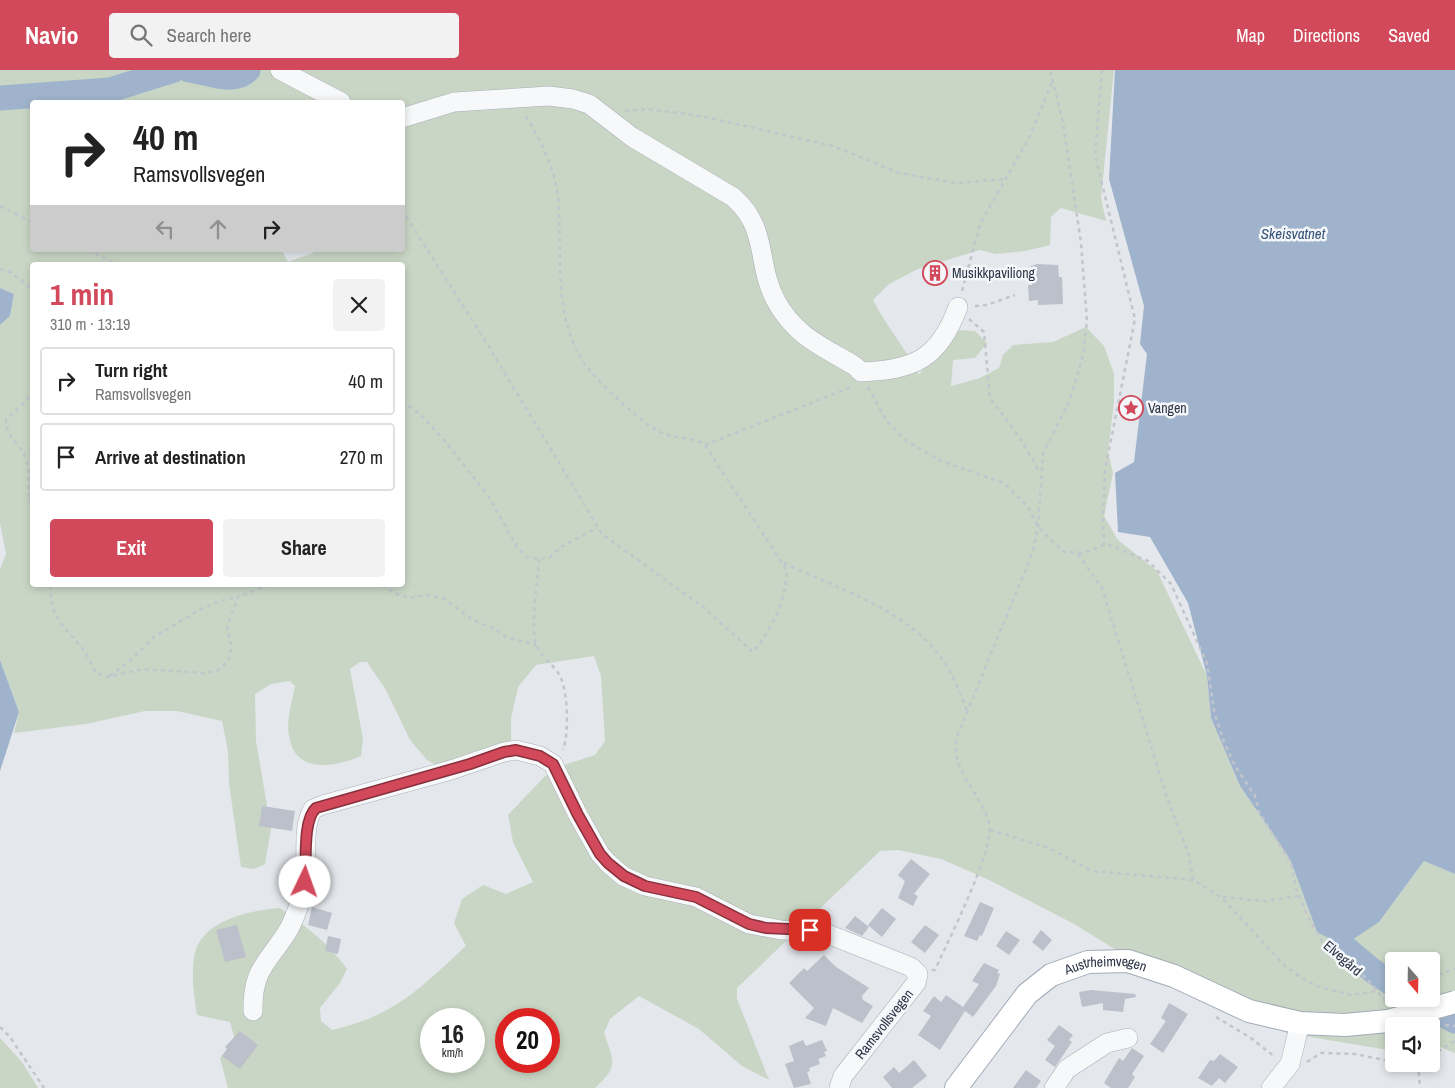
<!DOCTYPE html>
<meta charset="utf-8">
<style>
body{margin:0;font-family:"Archivo Narrow",sans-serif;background:#f2f2f2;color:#222;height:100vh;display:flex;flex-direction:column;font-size:19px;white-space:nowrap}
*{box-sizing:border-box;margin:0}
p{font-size:16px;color:#767676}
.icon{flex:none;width:28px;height:28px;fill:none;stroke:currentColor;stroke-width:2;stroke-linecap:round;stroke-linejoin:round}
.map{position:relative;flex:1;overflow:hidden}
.panel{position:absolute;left:30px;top:192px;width:375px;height:325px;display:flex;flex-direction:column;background:#fff;border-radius:5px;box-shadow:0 2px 8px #0003}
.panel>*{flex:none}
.hud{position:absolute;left:30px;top:30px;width:375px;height:152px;border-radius:5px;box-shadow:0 2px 8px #0003;background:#fff;color:#222;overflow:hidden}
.needle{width:32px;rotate:160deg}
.fabs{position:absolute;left:1385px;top:882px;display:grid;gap:10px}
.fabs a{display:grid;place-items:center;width:55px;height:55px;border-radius:5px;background:#fff;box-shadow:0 2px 8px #0003;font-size:25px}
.speed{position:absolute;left:420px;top:938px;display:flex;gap:10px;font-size:25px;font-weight:700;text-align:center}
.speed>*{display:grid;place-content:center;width:65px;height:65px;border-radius:50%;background:#fff;box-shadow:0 2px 8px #0003;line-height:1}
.speed small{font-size:12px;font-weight:400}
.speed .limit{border:8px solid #d22;background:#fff;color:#111}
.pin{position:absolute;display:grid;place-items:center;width:42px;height:42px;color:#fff;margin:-21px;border-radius:10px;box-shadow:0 2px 8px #0006}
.me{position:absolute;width:55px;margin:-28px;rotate:3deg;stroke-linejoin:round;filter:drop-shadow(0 0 4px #0008)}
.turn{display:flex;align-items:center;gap:18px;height:105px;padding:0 20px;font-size:22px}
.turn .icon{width:65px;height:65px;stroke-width:2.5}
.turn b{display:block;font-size:35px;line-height:42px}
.lanes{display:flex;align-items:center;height:48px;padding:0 20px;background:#0003;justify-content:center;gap:25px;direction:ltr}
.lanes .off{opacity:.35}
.round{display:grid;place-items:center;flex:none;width:52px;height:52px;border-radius:5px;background:#f2f2f2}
.head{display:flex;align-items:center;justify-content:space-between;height:85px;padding:0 20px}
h1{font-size:30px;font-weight:700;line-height:38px;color:#d1495b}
.action{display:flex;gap:10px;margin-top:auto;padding:10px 20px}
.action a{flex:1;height:58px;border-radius:5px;background:#d1495b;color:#fff;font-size:20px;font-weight:700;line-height:58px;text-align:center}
.action a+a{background:#f2f2f2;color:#222}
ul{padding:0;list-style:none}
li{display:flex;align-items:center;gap:15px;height:68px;margin:0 10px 8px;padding:0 10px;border:2px solid #e0e0e0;border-radius:5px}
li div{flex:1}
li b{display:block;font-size:19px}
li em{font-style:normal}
header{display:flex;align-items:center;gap:30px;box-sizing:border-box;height:70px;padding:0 25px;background:#d1495b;color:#fff}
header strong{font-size:24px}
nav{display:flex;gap:28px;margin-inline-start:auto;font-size:18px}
.search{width:350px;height:45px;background:#f2f2f2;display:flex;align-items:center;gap:12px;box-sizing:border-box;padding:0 18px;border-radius:5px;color:#767676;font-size:19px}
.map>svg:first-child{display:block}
.green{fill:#c9d6c5;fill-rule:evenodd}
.water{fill:#9fb4cc}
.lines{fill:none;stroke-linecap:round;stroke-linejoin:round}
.river{stroke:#9fb4cc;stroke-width:25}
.building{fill:#bbc0ca}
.minor-casing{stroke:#a9aeb7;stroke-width:20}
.major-casing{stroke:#a3abb8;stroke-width:24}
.path{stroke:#c2c5cb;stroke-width:2.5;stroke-dasharray:4 4;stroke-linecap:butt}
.minor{stroke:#f7f8fa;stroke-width:19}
.major{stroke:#fff;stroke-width:22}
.major-bridge-casing{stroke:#a3abb8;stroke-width:24;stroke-linecap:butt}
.major-bridge{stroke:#fff;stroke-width:22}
.route-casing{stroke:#882f3b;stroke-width:12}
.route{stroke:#d1495b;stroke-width:9}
.labels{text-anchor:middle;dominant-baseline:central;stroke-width:5;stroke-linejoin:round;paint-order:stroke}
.poi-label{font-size:14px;fill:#2b3445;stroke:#f4f6f9;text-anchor:start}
.street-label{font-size:14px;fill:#2b3445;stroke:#f4f6f9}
.water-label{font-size:15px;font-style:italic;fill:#34527a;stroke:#f4f6f9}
</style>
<header>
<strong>Navio</strong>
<div class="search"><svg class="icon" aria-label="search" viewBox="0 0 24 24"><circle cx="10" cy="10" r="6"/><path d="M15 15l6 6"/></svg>Search here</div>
<nav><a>Map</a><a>Directions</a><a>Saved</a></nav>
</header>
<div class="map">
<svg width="1455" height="1018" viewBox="0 0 1455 1018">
<rect width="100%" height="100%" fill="#e4e7ec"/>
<path class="green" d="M 0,0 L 1114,0 L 1101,128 L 1106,151 L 1061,138 L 1051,147 L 1050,175 L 1025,181 L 996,184 L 980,180 L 918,199 L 889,214 L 873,230 C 887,257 906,279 919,305 L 928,291 L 956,260 L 975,261 L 987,273 L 975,288 L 953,290 L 951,316 L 980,308 L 999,298 L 1003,285 L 1013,275 L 1053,272 L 1086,257 L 1104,276 L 1114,304 L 1114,331 L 1108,382 L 1113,403 L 1104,446 L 1118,470 L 1157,501 L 1207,606 L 1211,648 L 1240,716 L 1290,789 L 1317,862 L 1379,852 L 1424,791 L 1455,804 L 1455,983 L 1437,976 L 1431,978 L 1431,956 L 1394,956 L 1394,981 L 1286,963 L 1249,941 L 1131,889 L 1074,854 L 989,810 L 941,789 L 898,780 L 880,781 L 737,918 L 737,929 L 769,1010 L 742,996 L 699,959 L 639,926 L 610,949 L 604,963 C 614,992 619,996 595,1018 L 228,1018 L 220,988 L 235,970 L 230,952 L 197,945 C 194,926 190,897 196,879 C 207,849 252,840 280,838 C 305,856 329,873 347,899 L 340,913 L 320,938 L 321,951 L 332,960 C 396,945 419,919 466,876 L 454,853 L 462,829 L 483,815 L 506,824 L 533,812 L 513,772 L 508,745 L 545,706 L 567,694 L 595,685 L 605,671 L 601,606 L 594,586 L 536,595 L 518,617 L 511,649 L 511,686 L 449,701 L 427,690 L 410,670 L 386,620 L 367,592 L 360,592 L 350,599 L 363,669 L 361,686 C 335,697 295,705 289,666 C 286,651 292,631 295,616 L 290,611 L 271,614 L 255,624 L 256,671 L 271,759 L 265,794 L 254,799 L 241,797 L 229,713 L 228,681 L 222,651 L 177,641 L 145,641 L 86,654 L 14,663 L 19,642 L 0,590 L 0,499 L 6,484 L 0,453 L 0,255 L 10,246 L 14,224 L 0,218 ZM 32,32 L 402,32 L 402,180 L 313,180 L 313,183 L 288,192 L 282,180 L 32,180 ZM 32,195 L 402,195 L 402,515 L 32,515 ZM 1394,891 L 1431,891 L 1431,929 L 1394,929 ZM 431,949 L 474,949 L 474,991 L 431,991 ZM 506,949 L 549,949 L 549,991 L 506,991 Z
M 0,968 L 22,992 L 38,1018 L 0,1018 Z"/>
<path class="water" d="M 1115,0 L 1455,0 L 1455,804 L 1424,791 L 1379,852 L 1343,876 L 1317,862 L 1290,789 L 1240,716 L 1211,648 L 1207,606 L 1188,533 L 1150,467 L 1118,462 L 1115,403 L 1134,392 L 1147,284 L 1140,274 L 1144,236 L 1109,109 Z
M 0,218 L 14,224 L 10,246 L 0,255 Z
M 0,590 L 19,642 L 0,701 Z"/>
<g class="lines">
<path class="river" d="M 189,0 C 207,2 233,15 248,0
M 0,28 L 110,20 L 174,0
M 1343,876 L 1373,901 L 1394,915
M 1415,929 L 1455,951"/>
</g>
<path class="building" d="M 933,194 L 941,197 L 943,206 L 936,211 L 928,208 L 926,200 Z
M 1037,194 L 1058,195 L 1059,207 L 1062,207 L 1063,234 L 1038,235 L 1038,230 L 1029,231 L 1028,215 L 1032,215 L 1031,196 Z
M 262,736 L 295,741 L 292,761 L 259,756 Z
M 911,789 L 930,804 L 914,824 L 918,826 L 913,836 L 898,828 L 905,811 L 898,805 Z
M 980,832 L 994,838 L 982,866 L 980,865 L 977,871 L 964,866 Z
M 312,837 L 332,843 L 327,860 L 308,855 Z
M 882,838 L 896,849 L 882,867 L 868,855 Z
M 855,846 L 869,857 L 862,866 L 845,858 Z
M 237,855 L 246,887 L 225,892 L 216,860 Z
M 925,855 L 939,865 L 925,883 L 911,872 Z
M 1041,860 L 1052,870 L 1043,881 L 1032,872 Z
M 1006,861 L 1020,870 L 1009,885 L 996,876 Z
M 328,866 L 341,869 L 338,884 L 325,881 Z
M 824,885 L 836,897 L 869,918 L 862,926 L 863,930 L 873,936 L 862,953 L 833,938 L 826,956 L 805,948 L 814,938 L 789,913 L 804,898 L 807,901 Z
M 984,893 L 999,900 L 997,903 L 1000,904 L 996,916 L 973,947 L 965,941 L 940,980 L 918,965 L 931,946 L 923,941 L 934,926 L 941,932 L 946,925 L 963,937 L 979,914 L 972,911 Z
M 1091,920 L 1135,924 L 1136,927 L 1125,929 L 1123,942 L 1103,940 L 1103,933 L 1082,937 L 1079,922 Z
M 1169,933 L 1188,944 L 1163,983 L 1150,974 L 1166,951 L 1161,948 Z
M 1059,955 L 1073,965 L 1069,970 L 1072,972 L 1055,997 L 1045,990 L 1055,976 L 1047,970 Z
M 240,961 L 258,975 L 240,999 L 222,986 L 227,979 L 225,977 Z
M 803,970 L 806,976 L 822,970 L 827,981 L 824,982 L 826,986 L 818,989 L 820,994 L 809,998 L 810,1001 L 807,1002 L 811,1014 L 794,1018 L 785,994 L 794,991 L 789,976 Z
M 1132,978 L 1144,986 L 1132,1004 L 1135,1007 L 1128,1018 L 1111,1018 L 1104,1013 L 1119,988 L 1123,991 Z
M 1220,984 L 1238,997 L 1225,1013 L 1219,1008 L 1212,1016 L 1198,1008 L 1210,990 L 1214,991 Z
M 914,990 L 927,1006 L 912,1018 L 892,1018 L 883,1007 L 894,997 L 899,1003 Z
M 1026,1000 L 1041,1011 L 1036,1018 L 1013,1018 Z"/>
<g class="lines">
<defs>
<path id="minor" d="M 280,0 L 341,32
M 402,48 L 454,32 L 549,26 L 573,29 L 589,34 L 632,67 L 733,127 C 769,158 756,194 776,231 C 796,267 822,276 855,296 L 861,302 C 914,300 939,289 958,237
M 253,941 C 252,898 269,892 289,859 C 295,848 299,835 303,823 C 310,799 300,759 313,739 L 323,735 L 451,700 L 504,682 L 516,680 L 540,686 L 553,694 L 578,745 L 600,784 L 608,793 L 623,806 L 645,816 L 696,827 L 749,854 L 781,860 L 820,861 L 911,897 L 918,904 L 916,913 L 843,1006 L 839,1018
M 1054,1018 L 1067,999 L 1107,973 L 1128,968
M 1271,1018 L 1290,994 L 1300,953"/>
<g id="major">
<path id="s1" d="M 956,1018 L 1027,924 L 1051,905 L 1088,892 L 1128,891 L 1174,906 L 1249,941 L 1300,953 L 1345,955"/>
</g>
</defs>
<use href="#minor" class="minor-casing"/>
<use href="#major" class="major-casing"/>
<path class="path" d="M 1102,0 L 1095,85 L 1135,249 L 1105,400 L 1103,449 L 1104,474
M 625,41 L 648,39 L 701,46 L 833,76 L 899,103 L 956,113 L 1006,109
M 0,136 L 32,152
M 402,140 L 486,272 L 602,464 L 703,537 L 753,582 C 771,561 788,527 786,499 L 705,375 C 694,367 680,369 668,365 C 656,362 646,353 636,345 C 622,334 589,303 581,288 C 552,239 563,181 558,127 C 555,98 539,67 524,43
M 88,180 L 118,195
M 0,199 L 10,202 L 32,219
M 962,221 L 980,154 L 1030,66 L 1052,12
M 975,236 L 987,235 L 1015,225
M 969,249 L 984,262 L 990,328 L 1020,368 L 1040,403
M 868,317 L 886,350 L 905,370 L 941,391 L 1004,413 L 1028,437 L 1038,457 L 1064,482 L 1083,483 L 1107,474 L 1148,491 L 1171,514 L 1207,593 L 1214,641 L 1224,672 L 1235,696 L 1255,726 L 1259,742 L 1291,793 L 1296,819 L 1308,847 L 1322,871 L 1366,908 L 1377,921
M 32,319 L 27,330 L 6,350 C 7,370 19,371 25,387 C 32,403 26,422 32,440
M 402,331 L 420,344 L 444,370 L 489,427 L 517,477 L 527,487 L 539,489 L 550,487 L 561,477 L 597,458
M 705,375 L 854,316
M 1078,484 L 1102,518 L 1167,728 L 1189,785 L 1193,810
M 539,489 C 538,510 530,556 536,574 C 540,587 556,596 561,608 C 568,625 569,664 563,680
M 784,493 C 840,520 911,540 946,595 C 955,609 961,625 967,641
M 51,515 C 49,548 64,556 83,579 C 88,586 92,595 96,603 L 108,607 L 142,599 L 203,603 L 217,601 L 228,591 L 232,577 L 227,557 L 238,527 L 269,515
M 382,515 L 396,524 L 410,528 L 426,525 L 443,528 L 473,550 L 495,559 L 506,567 L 536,575
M 110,606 L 133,588 L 154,567 L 199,540 L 220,531 L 237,527
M 990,760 L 1049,778 L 1092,801 L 1193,810 L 1221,827 L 1285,896 L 1305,910 L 1317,916 L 1351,925 L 1377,921 L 1386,933
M 1223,827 L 1265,831 L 1299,826
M 932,900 L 935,900 C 947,873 996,777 989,753 C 981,723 952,703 956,669 L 1032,484 L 1038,457 L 1043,383 L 1070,330 L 1083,285 L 1087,251 L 1081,173 L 1063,53 L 1050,0
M 1431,907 L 1455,899
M 1383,929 L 1394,922
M 1216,947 L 1251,968 L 1275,987
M 1445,955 L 1455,956
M 0,957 L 10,967 L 44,1018
M 1431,986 L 1455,971
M 1307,992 L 1321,983 L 1355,984 L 1394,992
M 1405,994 L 1418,994
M 1418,994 L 1420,1018"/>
<use href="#minor" class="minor"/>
<use href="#major" class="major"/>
<defs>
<path id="major-bridge" d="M 1345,955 L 1388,951 L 1455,932"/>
</defs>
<use href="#major-bridge" class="major-bridge-casing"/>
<use href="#major-bridge" class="major-bridge"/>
</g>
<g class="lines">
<defs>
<path id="route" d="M 305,812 C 307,793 302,751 316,738 L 470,694 L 504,682 L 516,680 L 540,686 L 553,694 L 578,745 L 600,784 L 608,793 L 624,806 L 645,816 L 696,827 L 749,854 L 766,858 L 810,860"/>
</defs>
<use href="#route" class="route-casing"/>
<use href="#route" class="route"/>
</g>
<defs>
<symbol id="building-ring" viewBox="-11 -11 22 22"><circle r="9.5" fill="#f4f6f9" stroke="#d1495b" stroke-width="1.5"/><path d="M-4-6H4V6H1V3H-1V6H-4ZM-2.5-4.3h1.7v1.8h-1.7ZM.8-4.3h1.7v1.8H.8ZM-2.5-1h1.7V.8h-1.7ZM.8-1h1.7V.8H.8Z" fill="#d1495b"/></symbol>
<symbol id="sight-ring" viewBox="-11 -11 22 22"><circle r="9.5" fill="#f4f6f9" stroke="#d1495b" stroke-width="1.5"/><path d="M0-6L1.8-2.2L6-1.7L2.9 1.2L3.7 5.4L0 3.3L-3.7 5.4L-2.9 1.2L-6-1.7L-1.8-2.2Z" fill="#d1495b"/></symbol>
</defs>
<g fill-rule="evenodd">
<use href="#building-ring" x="921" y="189" width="28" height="28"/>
<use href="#sight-ring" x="1117" y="324" width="28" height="28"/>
</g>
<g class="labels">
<g class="poi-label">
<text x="952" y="203">Musikkpaviliong</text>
<text x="1148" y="338">Vangen</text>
</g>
<g class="street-label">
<text transform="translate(1343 888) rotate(41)">Elvegård</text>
<text stroke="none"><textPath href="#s1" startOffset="205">Austrheimvegen</textPath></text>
<text transform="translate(884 954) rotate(-52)">Ramsvollsvegen</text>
</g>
<g class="water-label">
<text x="1293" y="163">Skeisvatnet</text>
</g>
</g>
</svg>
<div class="fabs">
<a><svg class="needle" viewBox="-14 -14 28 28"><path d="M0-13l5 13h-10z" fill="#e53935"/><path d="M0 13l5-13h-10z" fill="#767676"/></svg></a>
<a><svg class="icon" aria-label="sound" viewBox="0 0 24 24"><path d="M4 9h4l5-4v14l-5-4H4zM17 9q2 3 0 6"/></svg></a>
</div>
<div class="speed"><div>16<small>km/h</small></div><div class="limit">20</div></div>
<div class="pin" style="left:810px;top:860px;background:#d93025"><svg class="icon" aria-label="arrive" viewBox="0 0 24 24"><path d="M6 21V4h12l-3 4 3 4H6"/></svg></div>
<svg class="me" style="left:305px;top:812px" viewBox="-20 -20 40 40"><circle r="19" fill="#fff"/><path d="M0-13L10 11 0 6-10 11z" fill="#d1495b"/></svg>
<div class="hud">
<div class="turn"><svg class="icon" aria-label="right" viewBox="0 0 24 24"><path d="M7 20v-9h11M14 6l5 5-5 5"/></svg><div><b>40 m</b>Ramsvollsvegen</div></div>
<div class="lanes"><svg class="icon off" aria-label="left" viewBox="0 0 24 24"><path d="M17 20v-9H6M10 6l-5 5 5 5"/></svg><svg class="icon off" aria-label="ahead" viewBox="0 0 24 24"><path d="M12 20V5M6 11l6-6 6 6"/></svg><svg class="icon" aria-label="right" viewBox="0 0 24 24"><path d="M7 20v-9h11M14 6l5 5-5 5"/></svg></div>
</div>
<section class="panel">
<div class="head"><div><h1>1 min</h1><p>310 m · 13:19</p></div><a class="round"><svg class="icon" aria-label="close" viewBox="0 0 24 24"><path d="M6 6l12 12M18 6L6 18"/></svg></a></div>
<ul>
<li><svg class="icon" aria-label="right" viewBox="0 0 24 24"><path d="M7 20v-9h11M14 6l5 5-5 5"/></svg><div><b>Turn right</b><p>Ramsvollsvegen</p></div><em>40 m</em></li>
<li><svg class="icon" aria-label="arrive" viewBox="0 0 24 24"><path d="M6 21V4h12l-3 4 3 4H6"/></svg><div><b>Arrive at destination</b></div><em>270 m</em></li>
</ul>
<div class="action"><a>Exit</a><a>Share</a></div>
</section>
</div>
